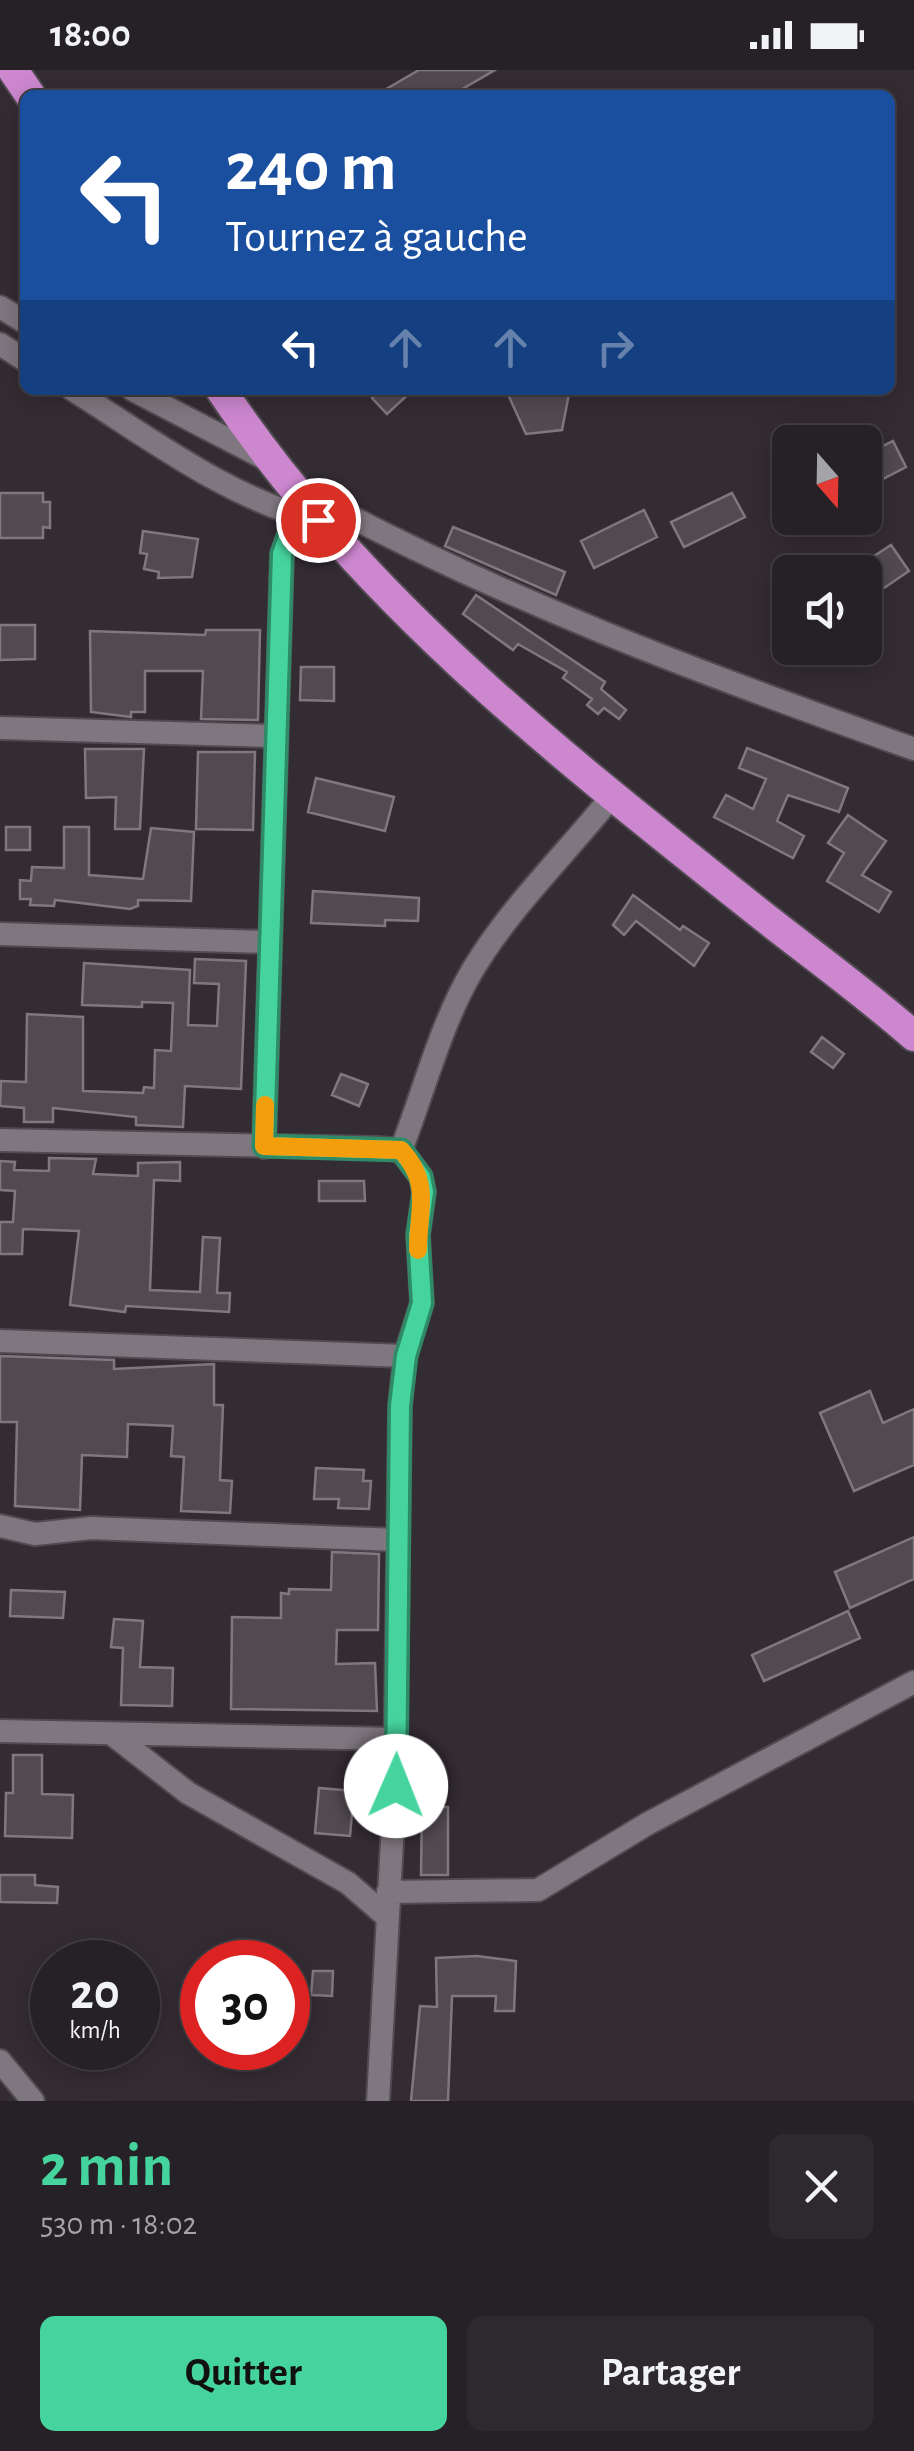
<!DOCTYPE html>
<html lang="fr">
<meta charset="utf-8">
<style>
body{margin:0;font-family:"Alegreya Sans",sans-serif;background:#2e292e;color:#f1f3f6;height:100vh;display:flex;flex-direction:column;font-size:38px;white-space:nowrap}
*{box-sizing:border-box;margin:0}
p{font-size:32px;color:#a4a3a7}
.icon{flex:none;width:55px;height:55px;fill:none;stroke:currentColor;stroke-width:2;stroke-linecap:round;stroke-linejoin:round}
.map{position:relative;height:2031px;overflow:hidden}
.panel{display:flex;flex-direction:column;background:#262126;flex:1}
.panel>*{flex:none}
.top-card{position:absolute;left:20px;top:20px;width:875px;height:305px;border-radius:15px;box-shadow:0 5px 25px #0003,0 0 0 2px #423e43;background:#1a4fa0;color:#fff;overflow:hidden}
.needle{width:65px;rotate:160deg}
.fabs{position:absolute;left:772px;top:355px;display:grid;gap:20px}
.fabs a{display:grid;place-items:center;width:110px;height:110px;border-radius:15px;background:#262126;box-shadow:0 5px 25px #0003,0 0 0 2px #423e43;font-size:50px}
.speed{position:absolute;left:30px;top:1870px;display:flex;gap:20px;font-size:50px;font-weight:700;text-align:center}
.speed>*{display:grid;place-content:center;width:130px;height:130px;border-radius:50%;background:#262126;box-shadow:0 5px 25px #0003,0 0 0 2px #423e43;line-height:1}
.speed small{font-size:25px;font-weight:400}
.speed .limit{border:15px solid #d22;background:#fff;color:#111}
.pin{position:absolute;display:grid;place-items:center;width:85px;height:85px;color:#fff;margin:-42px;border:5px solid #fff;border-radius:50%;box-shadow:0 2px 10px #0007}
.me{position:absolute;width:110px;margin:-55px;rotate:1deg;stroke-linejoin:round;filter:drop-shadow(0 0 8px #0008)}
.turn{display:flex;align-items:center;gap:35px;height:210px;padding:0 40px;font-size:45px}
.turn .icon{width:130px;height:130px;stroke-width:2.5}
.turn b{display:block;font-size:70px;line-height:85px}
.lanes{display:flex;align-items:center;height:95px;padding:0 40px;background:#0003;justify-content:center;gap:50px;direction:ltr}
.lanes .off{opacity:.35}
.round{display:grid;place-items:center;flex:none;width:105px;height:105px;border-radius:15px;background:#2e292e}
.overview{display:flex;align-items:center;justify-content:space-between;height:170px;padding:0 40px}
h1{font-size:60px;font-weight:700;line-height:75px;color:#46d49e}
.cta{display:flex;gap:20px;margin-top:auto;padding:20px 40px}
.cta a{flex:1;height:115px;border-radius:15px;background:#46d49e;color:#111;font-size:40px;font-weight:700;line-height:115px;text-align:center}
.cta a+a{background:#2e292e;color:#f1f3f6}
.status{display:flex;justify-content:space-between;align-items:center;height:70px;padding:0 50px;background:#262126;direction:ltr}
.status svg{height:28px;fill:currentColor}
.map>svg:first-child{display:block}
.building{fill:#514a51;stroke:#807880;stroke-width:2.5}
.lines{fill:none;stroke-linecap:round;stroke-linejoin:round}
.minor-casing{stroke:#504b50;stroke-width:26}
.highway-casing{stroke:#504b50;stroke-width:34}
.minor{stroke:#7f777f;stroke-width:22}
.highway{stroke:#cd87cf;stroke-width:30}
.route-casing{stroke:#2e8a67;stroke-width:25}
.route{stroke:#46d49e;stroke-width:18}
.slow{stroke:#f59e0b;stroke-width:18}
</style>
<div class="status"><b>18:00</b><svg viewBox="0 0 49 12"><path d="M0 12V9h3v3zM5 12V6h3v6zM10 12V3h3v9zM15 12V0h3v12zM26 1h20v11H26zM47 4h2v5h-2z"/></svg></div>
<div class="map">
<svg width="914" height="2031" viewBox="0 0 914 2031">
<rect width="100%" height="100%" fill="#332c33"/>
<path class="building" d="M 419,0 L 495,0 L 452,25 L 376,25 Z
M 381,320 L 413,320 L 387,344 L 372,328 Z
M 506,320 L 561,320 L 569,324 L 562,360 L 526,364 Z
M 893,371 L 906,397 L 883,409 L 869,383 Z
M 0,423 L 43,423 L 43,432 L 50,432 L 50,458 L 43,457 L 43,468 L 0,468 Z
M 732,423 L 745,447 L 684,477 L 671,452 Z
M 644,440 L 657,467 L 594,498 L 581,471 Z
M 453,457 L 565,502 L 556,525 L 445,476 Z
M 143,461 L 198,469 L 192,507 L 158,508 L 159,502 L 144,499 L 147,484 L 140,483 Z
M 891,475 L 909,501 L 865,531 L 865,492 Z
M 476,525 L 605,612 L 601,619 L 626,640 L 619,649 L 604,638 L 598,644 L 587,635 L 592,629 L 563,608 L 567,602 L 518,574 L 513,580 L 463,544 Z
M 0,555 L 35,555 L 35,589 L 0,590 Z
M 206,560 L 260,560 L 258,650 L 201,649 L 203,601 L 145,601 L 145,642 L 131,642 L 131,647 L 91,642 L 90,561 L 205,565 Z
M 301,597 L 334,597 L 334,631 L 300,630 Z
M 747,678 L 848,718 L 839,742 L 788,725 L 777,751 L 804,766 L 793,788 L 714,747 L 726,725 L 753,739 L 766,709 L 739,698 Z
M 85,679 L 144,679 L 140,759 L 115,759 L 116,727 L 86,728 Z
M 198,682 L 255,682 L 253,760 L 196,759 Z
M 316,708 L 394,727 L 385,761 L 308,742 Z
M 848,745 L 886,771 L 862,805 L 891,822 L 879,842 L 827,811 L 844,783 L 828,773 Z
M 6,757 L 30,757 L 30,780 L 6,780 Z
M 64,757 L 89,757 L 89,805 L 143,809 L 151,758 L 194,762 L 191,831 L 138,830 L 138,836 L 130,839 L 55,830 L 54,836 L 30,835 L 31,829 L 20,829 L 20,810 L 31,811 L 32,797 L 64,798 Z
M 313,821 L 419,828 L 418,851 L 385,850 L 385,856 L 311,853 Z
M 633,825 L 680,860 L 683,856 L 709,873 L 694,896 L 636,851 L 624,865 L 613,855 Z
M 195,889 L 246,891 L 241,1019 L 185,1016 L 183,1057 L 136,1055 L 136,1047 L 53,1038 L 53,1052 L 24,1052 L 24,1038 L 0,1036 L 1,1011 L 26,1012 L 27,944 L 83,947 L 83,1021 L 143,1023 L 144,1017 L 154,1018 L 155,980 L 171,981 L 173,933 L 142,932 L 142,937 L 82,935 L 84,893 L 190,900 L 188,955 L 217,956 L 219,914 L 194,913 Z
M 822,967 L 844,984 L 833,998 L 811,982 Z
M 341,1004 L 368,1014 L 359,1036 L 332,1025 Z
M 49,1088 L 96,1089 L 93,1104 L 138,1106 L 138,1093 L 180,1092 L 180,1111 L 154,1110 L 150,1220 L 200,1222 L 203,1167 L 220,1168 L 217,1223 L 230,1223 L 229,1242 L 126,1236 L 125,1242 L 70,1235 L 79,1161 L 23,1159 L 22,1184 L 0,1184 L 0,1152 L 13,1152 L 15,1121 L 0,1120 L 0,1091 L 15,1092 L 14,1100 L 49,1101 Z
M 319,1111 L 364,1111 L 365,1131 L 319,1131 Z
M 0,1286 L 114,1290 L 114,1299 L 214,1294 L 214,1335 L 223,1335 L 220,1410 L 232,1411 L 230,1443 L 181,1441 L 184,1387 L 171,1386 L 173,1356 L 128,1354 L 127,1387 L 82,1385 L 80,1440 L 15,1436 L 17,1352 L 0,1352 Z
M 870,1321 L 883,1353 L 914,1339 L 914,1395 L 854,1421 L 820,1343 Z
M 316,1398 L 364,1400 L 363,1411 L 371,1411 L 369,1439 L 338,1438 L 339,1429 L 314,1429 Z
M 914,1467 L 914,1509 L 850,1538 L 835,1502 Z
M 332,1482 L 379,1484 L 378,1560 L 337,1560 L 336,1594 L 375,1593 L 377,1641 L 231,1639 L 232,1547 L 281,1548 L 281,1523 L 289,1524 L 289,1519 L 331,1520 Z
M 11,1520 L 65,1522 L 63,1548 L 10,1546 Z
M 848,1541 L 860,1568 L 764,1611 L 752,1585 Z
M 114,1549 L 143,1551 L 140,1597 L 173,1598 L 172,1636 L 121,1635 L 123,1578 L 111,1577 Z
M 13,1685 L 42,1685 L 42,1724 L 73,1725 L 72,1768 L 5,1766 L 6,1723 L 13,1723 Z
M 319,1718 L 354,1721 L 350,1766 L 315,1763 Z
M 422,1737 L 448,1737 L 448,1805 L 421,1805 Z
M 0,1805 L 35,1805 L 35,1815 L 58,1817 L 57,1833 L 0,1832 Z
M 477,1886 L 516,1891 L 514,1941 L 495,1941 L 496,1926 L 452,1926 L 448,2031 L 411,2031 L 420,1936 L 437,1937 L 436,1888 Z
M 313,1901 L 333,1901 L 332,1926 L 311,1925 Z"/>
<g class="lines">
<defs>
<path id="minor" d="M 0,237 L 25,252
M 0,274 L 25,290
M 73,320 C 151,369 228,428 318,451
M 133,320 L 266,389
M 302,421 C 501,529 702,604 914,679
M 0,658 L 275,666
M 0,864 L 268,872
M 0,1070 L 377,1078 L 401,1080 L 421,1107 L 424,1122 L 418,1165 L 422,1233 L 405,1286 L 400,1336 L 395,1716 L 378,2031
M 264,1077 L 282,484 L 288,467 L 318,451
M 401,1080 C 424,1021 440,956 472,901 C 510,837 566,784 612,726
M 0,1271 L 405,1286
M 0,1456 L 35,1464 L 91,1458 L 398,1470
M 0,1661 L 396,1669
M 112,1664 L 188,1723 L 348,1813 L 386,1846
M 388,1822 L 538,1820 L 647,1754 L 914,1612
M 0,1991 L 33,2031"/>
<path id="highway" d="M 13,0 L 30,25
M 221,320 C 361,531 563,687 759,843 C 811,884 865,923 914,966"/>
</defs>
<use href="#minor" class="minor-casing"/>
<use href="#highway" class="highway-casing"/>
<use href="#minor" class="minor"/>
<use href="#highway" class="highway"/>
</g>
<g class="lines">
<defs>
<path id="route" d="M 318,450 L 288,467 L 282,484 L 264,1076 L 401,1080 L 421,1107 L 424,1122 L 418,1165 L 422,1233 L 406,1286 L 400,1336 L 396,1716"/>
</defs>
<use href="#route" class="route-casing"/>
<use href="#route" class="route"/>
<path class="slow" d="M 265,1035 L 264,1076 L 401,1080 C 432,1113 418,1140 418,1180"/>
</g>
</svg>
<div class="fabs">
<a><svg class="needle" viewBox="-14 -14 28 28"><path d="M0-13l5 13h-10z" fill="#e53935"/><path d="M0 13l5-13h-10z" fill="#a4a3a7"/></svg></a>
<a><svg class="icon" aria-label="sound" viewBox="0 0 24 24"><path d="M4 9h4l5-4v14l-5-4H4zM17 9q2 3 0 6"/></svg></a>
</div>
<div class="speed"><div>20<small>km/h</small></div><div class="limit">30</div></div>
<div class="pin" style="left:318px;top:450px;background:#d93025"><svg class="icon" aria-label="arrive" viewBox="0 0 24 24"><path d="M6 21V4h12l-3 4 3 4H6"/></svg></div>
<svg class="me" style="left:396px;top:1716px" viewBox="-20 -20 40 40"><circle r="19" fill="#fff"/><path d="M0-13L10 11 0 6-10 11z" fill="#46d49e"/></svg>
<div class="top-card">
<div class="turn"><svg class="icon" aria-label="left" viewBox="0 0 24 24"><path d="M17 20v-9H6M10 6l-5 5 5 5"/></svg><div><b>240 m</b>Tournez à gauche</div></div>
<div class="lanes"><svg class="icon" aria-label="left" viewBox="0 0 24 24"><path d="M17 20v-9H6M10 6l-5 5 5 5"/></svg><svg class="icon off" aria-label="ahead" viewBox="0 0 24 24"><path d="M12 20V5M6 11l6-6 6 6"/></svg><svg class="icon off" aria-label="ahead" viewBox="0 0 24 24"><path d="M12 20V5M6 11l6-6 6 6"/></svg><svg class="icon off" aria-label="right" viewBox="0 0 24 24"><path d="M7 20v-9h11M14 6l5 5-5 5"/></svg></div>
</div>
</div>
<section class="panel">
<div class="overview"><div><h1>2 min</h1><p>530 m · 18:02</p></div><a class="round"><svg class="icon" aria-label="close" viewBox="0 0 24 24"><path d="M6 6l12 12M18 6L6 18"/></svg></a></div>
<div class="cta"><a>Quitter</a><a>Partager</a></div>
</section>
